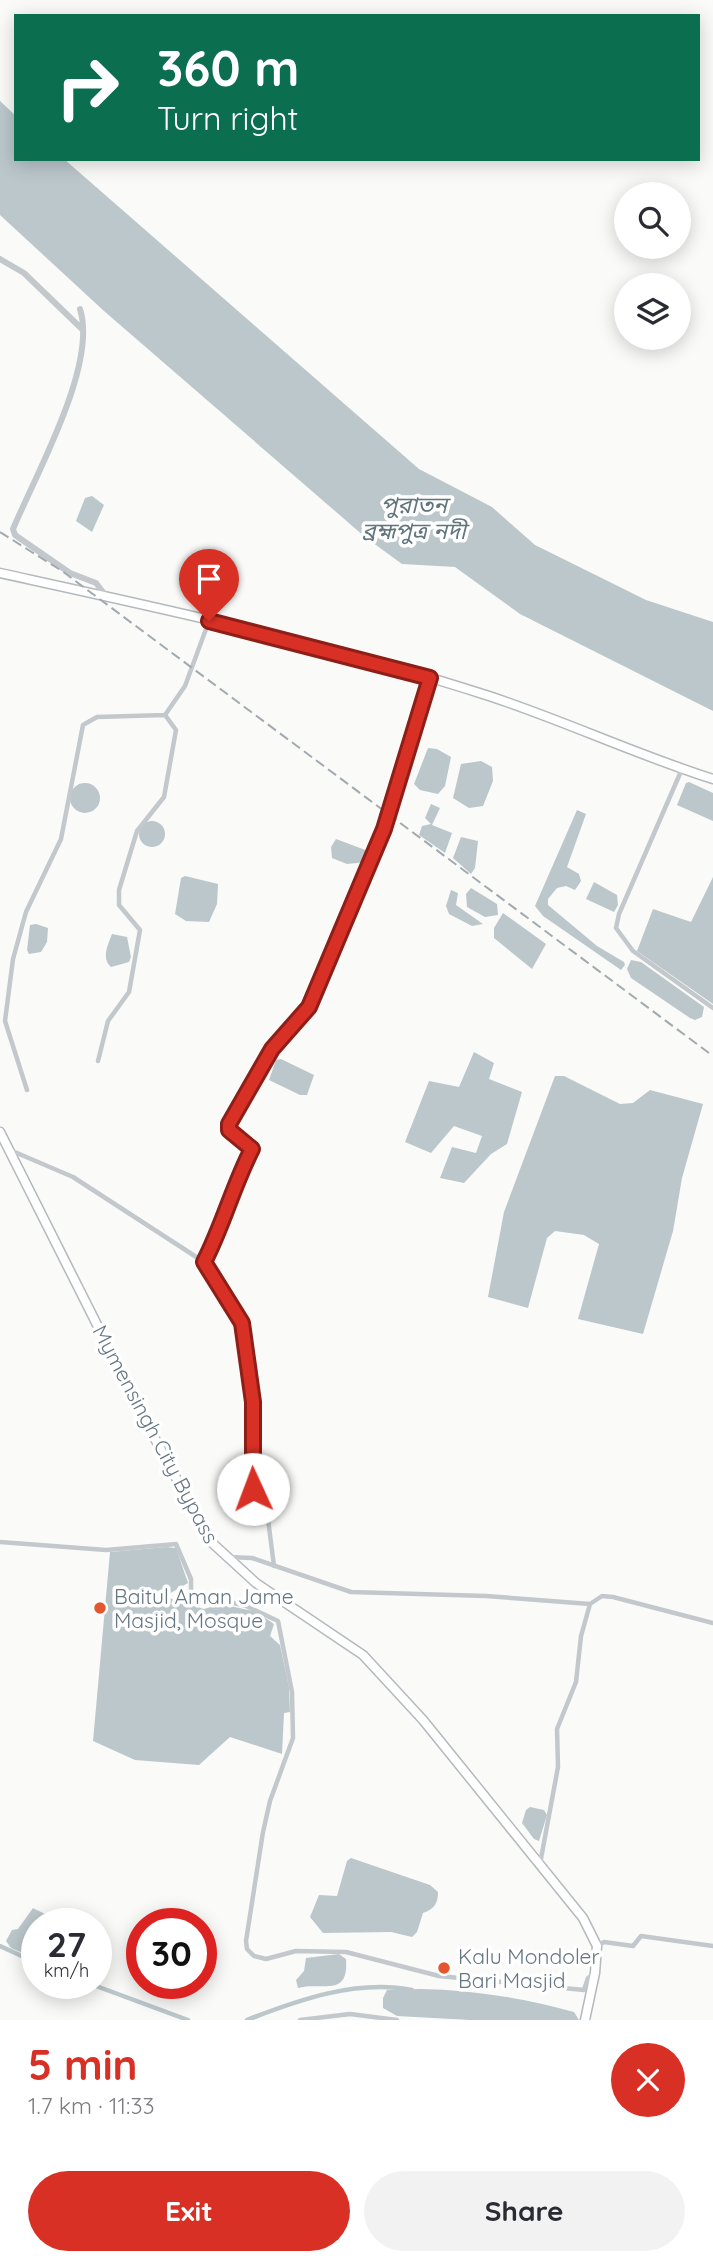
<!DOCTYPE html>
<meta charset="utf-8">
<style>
body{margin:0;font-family:Quicksand,"Noto Sans Bengali",sans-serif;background:#f2f2f3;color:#2b2b33;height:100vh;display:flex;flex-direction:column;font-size:26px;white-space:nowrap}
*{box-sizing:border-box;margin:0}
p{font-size:23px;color:#7c7c81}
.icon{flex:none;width:38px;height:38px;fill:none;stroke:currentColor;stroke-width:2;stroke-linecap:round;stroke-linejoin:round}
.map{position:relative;height:2020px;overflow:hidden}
.sheet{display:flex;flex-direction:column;background:#fff;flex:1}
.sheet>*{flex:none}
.top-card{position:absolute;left:14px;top:14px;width:686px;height:147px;border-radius:0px;box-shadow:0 4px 18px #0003;background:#0b6e4f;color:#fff;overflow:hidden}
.fabs{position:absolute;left:614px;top:182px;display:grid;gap:14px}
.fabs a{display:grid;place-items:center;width:77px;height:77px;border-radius:50%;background:#fff;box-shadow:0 4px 18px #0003;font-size:35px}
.speed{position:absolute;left:21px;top:1908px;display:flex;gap:14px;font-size:35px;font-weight:700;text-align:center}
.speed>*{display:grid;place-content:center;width:91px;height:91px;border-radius:50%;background:#fff;box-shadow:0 4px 18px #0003;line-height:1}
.speed small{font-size:18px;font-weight:400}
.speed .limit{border:10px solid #d22;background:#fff;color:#111}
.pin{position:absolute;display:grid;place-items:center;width:60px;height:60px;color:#fff;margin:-72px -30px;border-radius:50% 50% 50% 0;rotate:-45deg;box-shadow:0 0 7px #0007}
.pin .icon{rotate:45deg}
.me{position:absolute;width:77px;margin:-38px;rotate:358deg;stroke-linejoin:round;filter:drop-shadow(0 0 5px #0008)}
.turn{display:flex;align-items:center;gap:24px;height:147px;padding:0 28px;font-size:32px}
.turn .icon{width:91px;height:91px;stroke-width:2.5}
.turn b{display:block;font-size:49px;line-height:60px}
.round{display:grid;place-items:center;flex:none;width:74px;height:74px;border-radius:37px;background:#f2f2f3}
.headline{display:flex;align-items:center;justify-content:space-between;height:119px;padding:0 28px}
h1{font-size:42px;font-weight:700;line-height:52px;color:#d93025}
.cta{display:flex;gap:14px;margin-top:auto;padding:14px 28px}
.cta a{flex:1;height:80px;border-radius:42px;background:#d93025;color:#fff;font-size:28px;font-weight:700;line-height:80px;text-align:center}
.cta a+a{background:#f2f2f3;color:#2b2b33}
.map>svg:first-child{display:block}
.water{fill:#bbc7cb}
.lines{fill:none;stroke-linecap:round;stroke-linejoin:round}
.canal{stroke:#bbc7cb;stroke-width:4.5}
.trunk-casing{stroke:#b4b9bd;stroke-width:11}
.minor{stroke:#c3c8cc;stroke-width:4.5}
.tertiary{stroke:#c3c8cc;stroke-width:6}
.trunk{stroke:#fff;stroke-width:8}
.rail{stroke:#a2aab0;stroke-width:2;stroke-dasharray:10 5;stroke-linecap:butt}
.route-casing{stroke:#8d1f18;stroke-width:18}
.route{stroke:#d93025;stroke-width:12}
.poi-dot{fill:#e4572e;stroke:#fff;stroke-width:2.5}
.labels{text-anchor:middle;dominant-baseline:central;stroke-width:7;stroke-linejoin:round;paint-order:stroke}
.street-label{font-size:21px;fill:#657683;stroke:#fff}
.poi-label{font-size:21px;fill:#657683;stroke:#fff;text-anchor:start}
.water-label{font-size:23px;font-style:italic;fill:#60757c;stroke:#fff}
</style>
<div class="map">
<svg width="713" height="2020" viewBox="0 0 713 2020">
<rect width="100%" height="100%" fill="#fafaf8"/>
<path class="water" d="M 0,101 L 16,116 L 16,159 L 64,159 L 419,469 L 492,507 L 535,545 L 646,600 L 713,622 L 713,711 L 520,614 L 455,567 L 402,564 L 365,537 L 104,311 L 0,215 Z
M 92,496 L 104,505 L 92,532 L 76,521 L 85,498 Z
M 428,748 L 437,749 L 451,757 L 445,786 L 438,794 L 420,790 L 414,784 Z
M 481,761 L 492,767 L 493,781 L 483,806 L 469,808 L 453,798 L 461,764 Z
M 689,782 L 713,793 L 713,821 L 677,805 L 686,783 Z
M70 798a15 15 0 1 1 30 0a15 15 0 1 1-30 0Z
M 431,804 L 440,808 L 432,825 L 452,833 L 445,853 L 419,835 L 422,826 L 431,824 L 425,818 Z
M 577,810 L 586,814 L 567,867 L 579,874 L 581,881 L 575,890 L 566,886 L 557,888 L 548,899 L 548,905 L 597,946 L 624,962 L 625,965 L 621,970 L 543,916 L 535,906 Z
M139 834a13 13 0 1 1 26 0a13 13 0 1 1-26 0Z
M 461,837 L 478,841 L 475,868 L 471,874 L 453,858 Z
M 336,839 L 368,851 L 370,856 L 367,862 L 347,864 L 332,858 L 331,847 Z
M 185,876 L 218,884 L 217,904 L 209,922 L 186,921 L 175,914 L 181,878 Z
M 713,877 L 713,1004 L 637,951 L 653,909 L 691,922 Z
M 594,882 L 617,895 L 618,905 L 614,912 L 586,899 Z
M 471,888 L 497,904 L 498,915 L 485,917 L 467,907 L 466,894 Z
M 451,890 L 458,893 L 456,905 L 483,924 L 472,926 L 449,914 L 446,906 Z
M 503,913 L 546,944 L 532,969 L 494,938 L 494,928 Z
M 36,924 L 48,928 L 47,942 L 41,952 L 29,954 L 27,950 L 30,925 Z
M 112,934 L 127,937 L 131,957 L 129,962 L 111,967 C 101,959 108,944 112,934 Z
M 631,960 L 641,962 L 704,1007 L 702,1017 L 695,1020 L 690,1018 L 631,978 L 627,969 Z
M 474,1052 L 494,1063 L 489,1079 L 522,1092 L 507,1144 L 491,1154 L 464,1183 L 440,1178 L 452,1147 L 476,1153 L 482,1136 L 454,1126 L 431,1153 L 405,1142 L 429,1081 L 459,1087 Z
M 281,1059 L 314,1075 L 307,1095 L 300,1095 L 269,1080 L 276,1060 Z
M 555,1076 L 564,1076 L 620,1104 L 633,1103 L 650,1090 L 703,1104 L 682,1178 L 673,1231 L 643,1334 L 578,1319 L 599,1244 L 584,1235 L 555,1231 L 547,1238 L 528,1308 L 488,1297 L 504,1212 Z
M 166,1547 L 176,1548 L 188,1583 L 169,1594 L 169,1598 L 204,1609 L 221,1604 L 257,1612 L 274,1624 L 270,1636 L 280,1645 L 289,1687 L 290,1712 L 284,1713 L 282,1754 L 230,1737 L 199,1765 L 135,1760 L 93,1741 L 110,1552 Z
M 530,1807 L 544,1810 L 547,1815 L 539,1841 L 534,1839 L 522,1823 L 526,1810 Z
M 351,1858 L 430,1885 L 438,1892 C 438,1904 434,1909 423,1913 L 417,1932 L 412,1937 L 391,1932 L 323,1933 L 310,1917 L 319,1895 L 337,1896 L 347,1861 Z
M 33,1908 L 63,1923 L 37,1923 L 37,1959 L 11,1948 L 6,1941 L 12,1930 L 18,1929 Z
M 339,1954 L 346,1959 C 349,1999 321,1981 298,1988 L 296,1980 L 304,1971 L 306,1958 Z
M 420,1989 C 472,1990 524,1998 574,2012 L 579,2020 L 470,2020 L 397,2016 L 383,2008 L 383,1998 L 387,1990 Z"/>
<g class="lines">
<path class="canal" d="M 0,1946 L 37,1963
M 88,1983 L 188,2020
M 247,2020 C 298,2000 357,1979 412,1990"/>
<defs>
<path id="trunk" d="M 0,573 C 164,609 329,644 489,696 C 565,721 637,755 713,779
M 0,1132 L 147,1424 L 210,1541 L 256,1583 L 363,1655 L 423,1720 L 583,1918 L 597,1946 L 595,1973 L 585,2020"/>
</defs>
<use href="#trunk" class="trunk-casing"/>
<path class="minor" d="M 682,769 L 619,914 L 616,928 L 633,951 L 713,1008
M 98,1061 L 108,1021 L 129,992 L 140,930 L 119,905 L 119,890 L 137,831 L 164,797 L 176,730 L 165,715
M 27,1090 L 5,1021 L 13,959 L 26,912 L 61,839 L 83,725 L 97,717 L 165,715 L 185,686 L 209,621
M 10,1150 L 73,1177 L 204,1262 L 242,1323 L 252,1402 L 253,1489 L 265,1496 L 274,1566
M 204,1262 C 222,1224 233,1186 252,1149 L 229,1130 L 229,1124 L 272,1049 L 308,1007 L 384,829 L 429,678
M 0,1542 L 106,1550 L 176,1544 L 191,1579 L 191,1591 L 207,1601 L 225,1601 L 246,1606 L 278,1621 L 292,1692 L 293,1738 L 270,1801 L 263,1832 L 246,1941 L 247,1949 L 254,1956 L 266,1959 L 296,1951 L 346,1952 L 439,1976 L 584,1990 L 588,1978 L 595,1973
M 228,1557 L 252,1558 L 351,1592 L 486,1596 L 590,1604 L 602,1596 L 613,1597 L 713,1623
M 540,1864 L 558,1767 L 557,1729 L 576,1682 L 581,1636 L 590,1604
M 597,1946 L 604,1942 L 633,1946 L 641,1936 L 713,1946
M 300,2020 L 350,2014 L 397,2020"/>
<path class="tertiary" d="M 0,259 L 24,273 L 83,330
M 80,309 C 98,365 35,476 13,529 L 15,535 L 70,573 L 96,583 L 106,596"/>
<use href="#trunk" class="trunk"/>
<path class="rail" d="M 0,532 L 62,571 L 713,1056"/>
</g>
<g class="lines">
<defs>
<path id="route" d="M 209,621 L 430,678 L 384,829 L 309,1007 L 272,1049 L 229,1124 L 229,1130 L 252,1149 C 233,1186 223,1225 204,1262 L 242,1323 L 253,1402 L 253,1489"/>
</defs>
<use href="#route" class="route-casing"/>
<use href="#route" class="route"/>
</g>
<g class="poi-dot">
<circle cx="100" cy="1608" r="7"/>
<circle cx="444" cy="1968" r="7"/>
</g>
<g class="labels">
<g class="street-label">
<text transform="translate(156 1434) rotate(62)">Mymensingh City Bypass</text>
</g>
<g class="poi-label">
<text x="114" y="1596">Baitul Aman Jame<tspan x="114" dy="24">Masjid, Mosque</tspan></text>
<text x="458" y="1956">Kalu Mondoler<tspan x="458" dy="24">Bari Masjid</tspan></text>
</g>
<g class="water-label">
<text x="414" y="504">পুরাতন<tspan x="414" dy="26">ব্রহ্মপুত্র নদী</tspan></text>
</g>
</g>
</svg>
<div class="fabs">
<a><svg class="icon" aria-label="search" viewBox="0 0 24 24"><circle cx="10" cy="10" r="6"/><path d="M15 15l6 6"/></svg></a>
<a><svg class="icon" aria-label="layers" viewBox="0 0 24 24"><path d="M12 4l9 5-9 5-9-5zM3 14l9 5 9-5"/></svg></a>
</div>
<div class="speed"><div>27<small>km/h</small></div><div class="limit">30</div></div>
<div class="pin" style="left:209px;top:621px;background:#d93025"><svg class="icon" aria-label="arrive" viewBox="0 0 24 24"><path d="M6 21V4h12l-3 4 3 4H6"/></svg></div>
<svg class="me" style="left:253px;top:1489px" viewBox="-20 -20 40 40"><circle r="19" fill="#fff"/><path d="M0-13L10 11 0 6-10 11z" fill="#d93025"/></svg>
<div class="top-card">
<div class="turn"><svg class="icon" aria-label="right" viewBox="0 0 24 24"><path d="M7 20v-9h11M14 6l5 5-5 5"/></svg><div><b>360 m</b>Turn right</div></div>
</div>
</div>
<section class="sheet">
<div class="headline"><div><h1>5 min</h1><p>1.7 km · 11:33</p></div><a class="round" style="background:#d93025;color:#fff"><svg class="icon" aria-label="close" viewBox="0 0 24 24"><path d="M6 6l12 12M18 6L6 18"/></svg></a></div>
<div class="cta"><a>Exit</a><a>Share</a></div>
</section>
